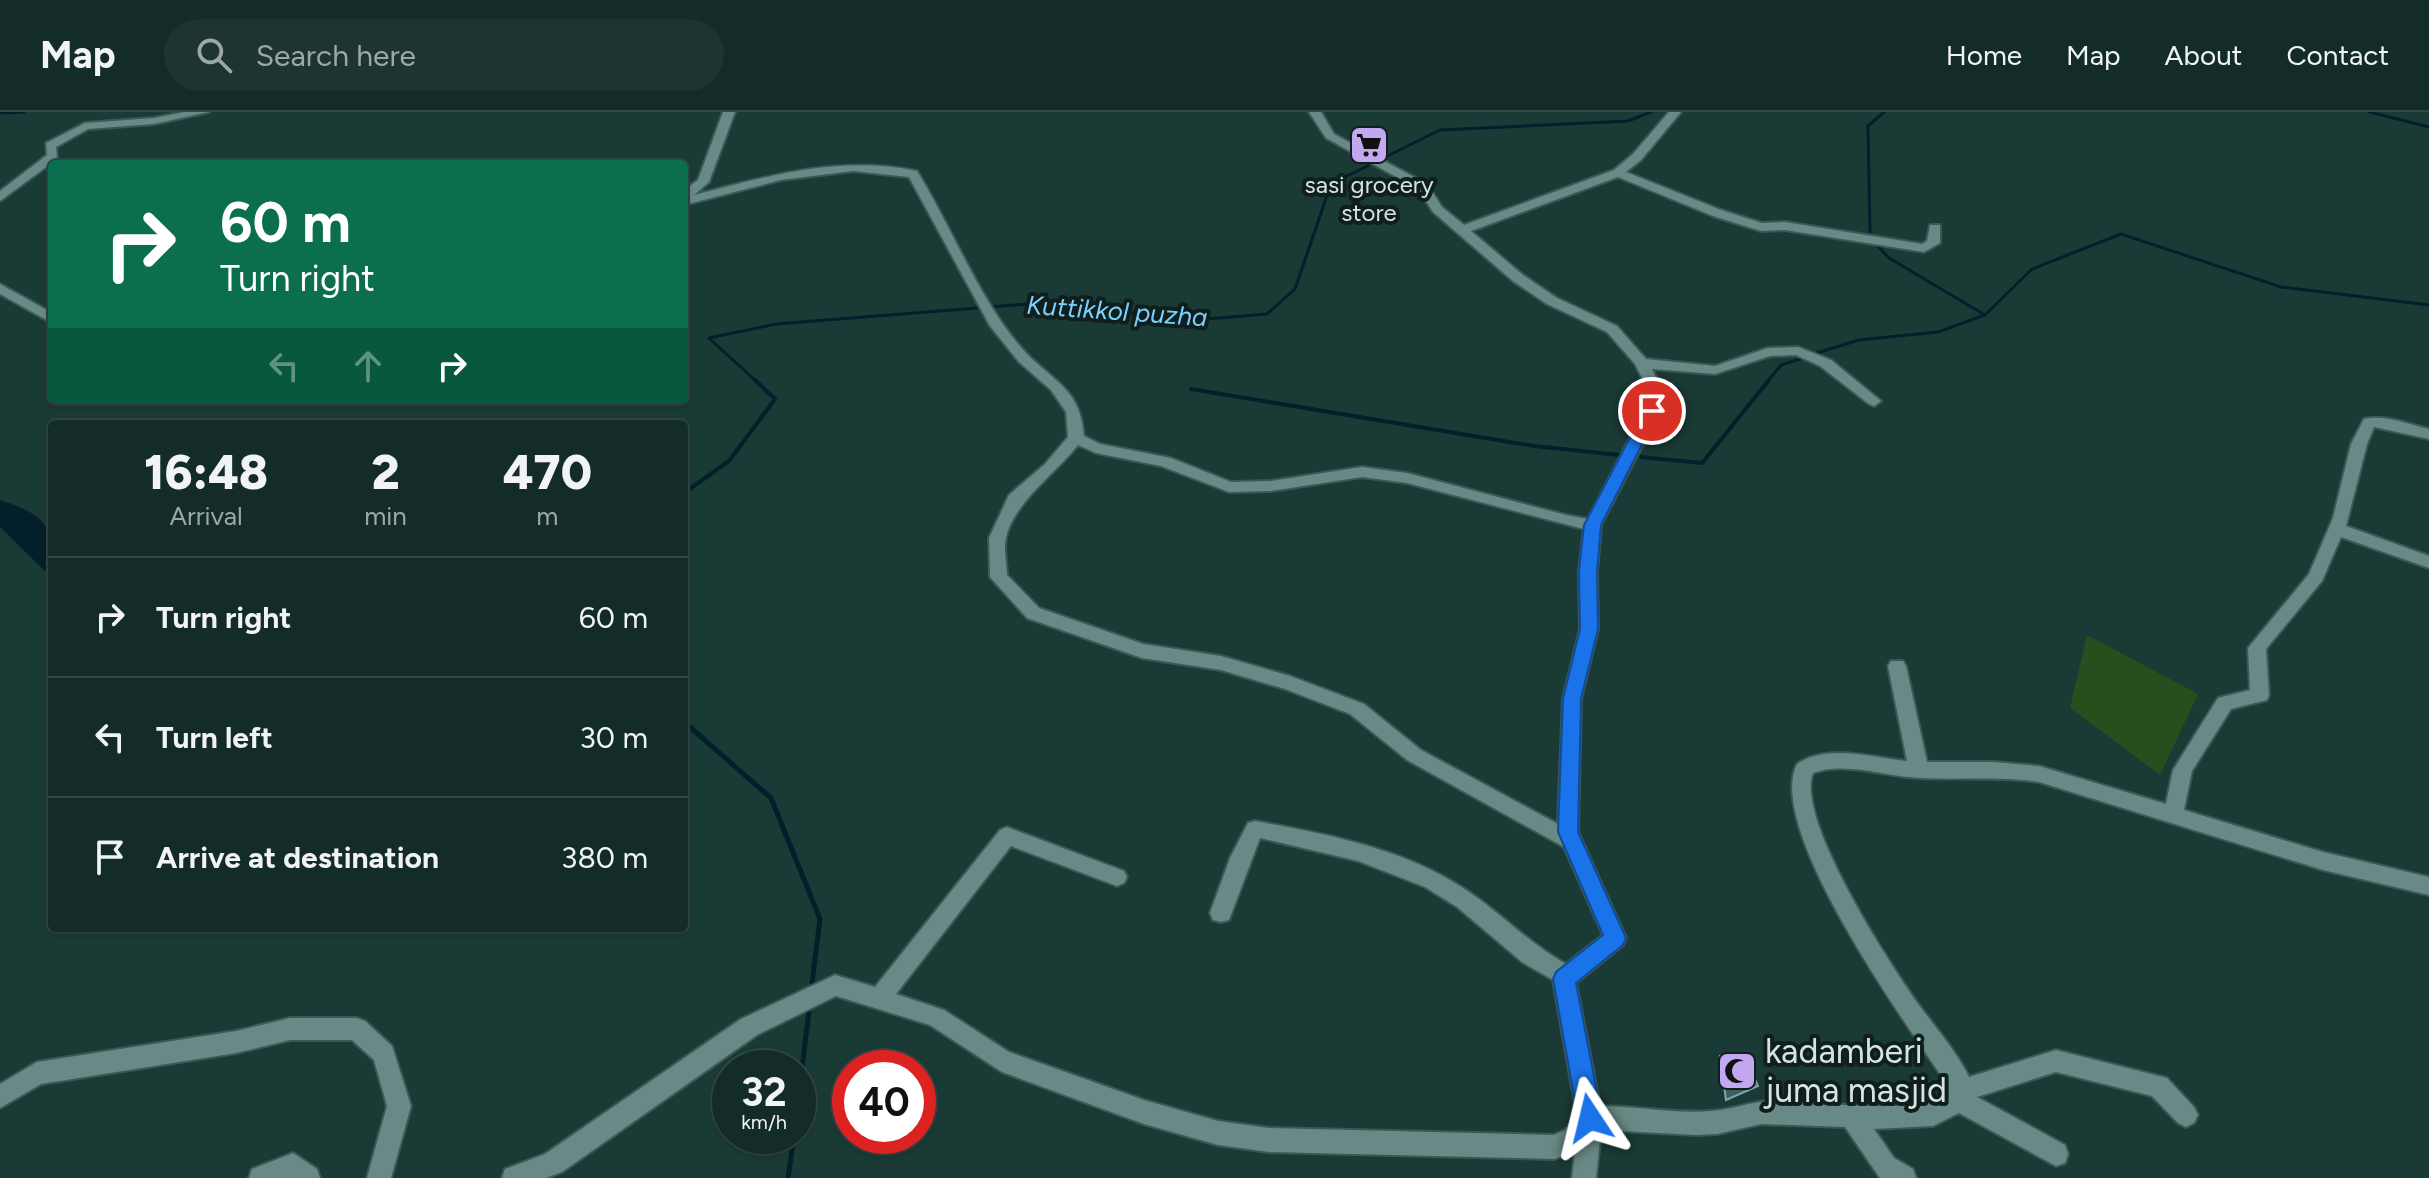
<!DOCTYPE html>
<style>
body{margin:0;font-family:Figtree,sans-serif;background:#1d3430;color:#f1f3f6;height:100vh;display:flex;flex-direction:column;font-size:30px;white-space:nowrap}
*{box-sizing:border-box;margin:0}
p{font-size:26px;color:#9da7a8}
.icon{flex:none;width:44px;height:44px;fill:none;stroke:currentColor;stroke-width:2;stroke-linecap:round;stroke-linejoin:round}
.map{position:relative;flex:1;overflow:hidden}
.details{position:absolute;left:48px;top:308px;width:640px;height:512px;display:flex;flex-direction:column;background:#142c28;border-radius:8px;box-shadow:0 2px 6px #0004,0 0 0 2px #334845}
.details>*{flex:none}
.guide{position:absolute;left:48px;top:48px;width:640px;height:244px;border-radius:8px;box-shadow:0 2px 6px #0004,0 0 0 2px #334845;background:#0b6e4f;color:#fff;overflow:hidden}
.speed{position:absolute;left:712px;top:938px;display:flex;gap:16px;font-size:40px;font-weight:700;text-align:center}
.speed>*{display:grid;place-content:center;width:104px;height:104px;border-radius:50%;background:#142c28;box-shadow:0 2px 6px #0004,0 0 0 2px #334845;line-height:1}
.speed small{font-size:20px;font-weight:400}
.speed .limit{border:12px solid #d22;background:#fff;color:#111}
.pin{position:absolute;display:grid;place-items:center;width:68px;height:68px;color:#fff;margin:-34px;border:4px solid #fff;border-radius:50%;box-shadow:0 2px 8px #0007}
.me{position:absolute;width:88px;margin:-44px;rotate:350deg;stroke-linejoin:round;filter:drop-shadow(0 0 6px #0008)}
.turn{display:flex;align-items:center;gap:28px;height:168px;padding:0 40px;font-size:36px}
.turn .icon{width:104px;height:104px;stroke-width:2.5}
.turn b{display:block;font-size:56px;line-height:68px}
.lanes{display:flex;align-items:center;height:76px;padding:0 40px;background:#0003;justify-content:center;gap:40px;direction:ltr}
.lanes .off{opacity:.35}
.eta{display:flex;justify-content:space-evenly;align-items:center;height:136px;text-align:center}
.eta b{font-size:48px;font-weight:800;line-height:56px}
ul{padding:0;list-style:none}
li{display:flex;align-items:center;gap:24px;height:120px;padding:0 40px;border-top:2px solid #334845}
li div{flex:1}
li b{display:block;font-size:30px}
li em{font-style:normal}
header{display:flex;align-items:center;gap:48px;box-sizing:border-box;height:112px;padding:0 40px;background:#142c28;border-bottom:2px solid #334845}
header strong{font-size:38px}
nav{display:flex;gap:44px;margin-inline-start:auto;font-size:28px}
.search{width:560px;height:72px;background:#1d3430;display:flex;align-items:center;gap:20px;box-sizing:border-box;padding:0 28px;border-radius:44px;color:#9da7a8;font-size:30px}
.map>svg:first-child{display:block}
.green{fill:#274f1d}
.water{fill:#041f2c}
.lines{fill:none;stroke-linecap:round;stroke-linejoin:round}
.stream-far2{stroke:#041f2c;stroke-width:3}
.stream-far1{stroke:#041f2c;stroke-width:4}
.stream{stroke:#041f2c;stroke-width:5}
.building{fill:#3e5e64;stroke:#81a3a9;stroke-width:2}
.minor-casing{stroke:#3b5855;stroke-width:4}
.minor{fill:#688985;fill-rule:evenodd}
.route{fill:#1a73e8;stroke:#114b97;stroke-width:2}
.labels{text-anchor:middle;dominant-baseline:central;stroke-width:8;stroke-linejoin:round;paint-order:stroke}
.far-poi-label{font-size:24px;fill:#d3e5e2;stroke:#101e1c}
.far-water-label{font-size:26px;font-style:italic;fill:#7ad1fe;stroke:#101e1c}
.near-poi-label{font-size:34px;fill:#d3e5e2;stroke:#101e1c;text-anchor:start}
</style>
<header>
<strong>Map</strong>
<div class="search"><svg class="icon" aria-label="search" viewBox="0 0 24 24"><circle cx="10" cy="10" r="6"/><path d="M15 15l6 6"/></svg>Search here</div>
<nav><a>Home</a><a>Map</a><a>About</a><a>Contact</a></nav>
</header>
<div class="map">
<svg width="2429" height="1066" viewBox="0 0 2429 1066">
<rect width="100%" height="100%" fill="#1a3a36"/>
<path class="green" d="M 2087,523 L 2198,582 L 2160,663 L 2070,596 Z"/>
<path class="water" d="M 0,388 C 51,405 52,415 52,466 L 0,415 Z"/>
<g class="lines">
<path class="stream-far2" d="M 2370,0 L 2429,15
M 0,1 L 24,0
M 1870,120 L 1868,14 L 1884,0
M 1985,203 L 2032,157 L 2121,122 L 2281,175 L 2429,193
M 1817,241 L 1859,228 L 1938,220 L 1985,203 L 1889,146 L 1875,131
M 757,270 L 709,226 L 776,212 L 1041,191 L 1195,208 L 1267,202 L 1295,177 L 1331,72 L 1440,18 L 1628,9 L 1651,0
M 1767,270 L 1781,253 L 1803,246"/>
<path class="stream-far1" d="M 1191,277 L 1534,334 L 1619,343
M 1641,345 L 1702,351 L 1769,268
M 684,381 L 729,349 L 775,287 L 755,268
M 684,610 L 693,618"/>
<path class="stream" d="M 691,616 L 771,686 L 820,807 L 812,871
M 798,989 L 809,899
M 788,1066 L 794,1024"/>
</g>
<path class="building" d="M 1720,944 L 1745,945 L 1758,974 L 1726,988 Z"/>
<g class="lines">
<defs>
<path id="minor" d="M 184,0 L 209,0 L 154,12 L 88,17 L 56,35 L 57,47 L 0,89 L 0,79 L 47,43 L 46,31 L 85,11 L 154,6 Z
M 723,0 L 735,0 L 709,70 L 694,83 C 768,64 840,43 917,59 C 953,117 983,198 1030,245 C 1059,273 1080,279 1084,324 L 1100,332 L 1171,346 L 1231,370 L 1271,369 L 1362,355 L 1407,361 L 1566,403 L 1588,407 L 1644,299 L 1645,272 L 1635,252 L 1607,220 L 1547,192 L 1513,169 L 1433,100 L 1418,77 L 1326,26 L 1309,0 L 1321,0 L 1334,22 L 1427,72 L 1442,95 L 1464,113 L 1614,58 L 1633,42 L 1669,0 L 1681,0 L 1641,48 L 1626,60 L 1721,98 L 1762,111 L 1785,110 L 1922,132 L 1927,129 L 1930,113 L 1940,113 L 1940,131 L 1924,140 L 1785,118 L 1761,119 L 1713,104 L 1618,65 L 1471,119 L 1523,163 L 1557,186 L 1617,214 L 1646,247 L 1715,254 L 1768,236 L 1798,235 L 1831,248 L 1881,289 L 1874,294 L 1869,292 L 1820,254 L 1796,243 L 1770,244 L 1715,262 L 1652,257 L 1659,272 L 1660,299 L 1601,413 L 1597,459 L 1598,517 L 1581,587 L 1578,720 L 1626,826 L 1623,833 L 1576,871 L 1600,994 C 1637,994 1674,1002 1711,999 C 1732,998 1750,989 1772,989 C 1809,988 1924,1006 1947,980 L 1947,972 C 1909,916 1764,716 1797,652 C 1827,631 1874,646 1907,649 L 1888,554 L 1891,549 L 1903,549 L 1906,554 L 1927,650 L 1994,650 L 2039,654 L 2166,692 L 2173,658 L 2218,586 L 2250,578 L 2248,536 L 2309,462 L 2333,406 L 2351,332 L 2364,307 C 2385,302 2408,312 2429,317 L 2429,327 L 2374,315 L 2367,332 L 2346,414 L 2429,444 L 2429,456 L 2341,425 L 2322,469 L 2266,537 L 2269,583 L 2267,588 L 2231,597 L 2192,659 L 2184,698 L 2323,740 L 2429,765 L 2429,783 L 2323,758 L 2039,670 C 1999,664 1960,668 1920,666 C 1887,665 1845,649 1813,661 C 1795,706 1888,849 1916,889 C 1933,913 1956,938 1969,965 L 2056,938 L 2167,966 L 2194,995 L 2198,1003 L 2194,1011 L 2186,1015 L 2178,1011 L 2152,984 L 2056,960 L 1977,985 L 2065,1033 L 2068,1042 L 2065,1051 L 2056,1054 L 1959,1001 L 1933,1014 L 1874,1017 L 1894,1046 L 1913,1057 L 1916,1066 L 1880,1066 L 1845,1015 L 1761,1012 L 1717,1022 L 1697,1023 L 1601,1018 L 1596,1066 L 1572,1066 L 1575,1038 L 1555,1047 L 1269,1040 L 1218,1033 L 1144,1012 L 1002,960 L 930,913 L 836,884 L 757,923 L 562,1060 L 546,1066 L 502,1066 L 505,1057 L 545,1042 L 741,907 L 835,863 L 875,875 L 1000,718 L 1007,715 L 1124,759 L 1127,765 L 1124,771 L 1117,774 L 1011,734 L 896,882 L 944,898 L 1009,940 L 1144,988 L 1218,1009 L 1269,1016 L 1554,1023 L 1565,1018 L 1577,1003 L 1553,868 L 1522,850 L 1457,795 L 1425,775 L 1358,749 L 1260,726 L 1229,808 L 1221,810 L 1213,808 L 1210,801 L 1230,746 L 1248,711 L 1255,709 C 1326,722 1402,736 1463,776 C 1499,799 1528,831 1566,852 L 1603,823 L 1564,735 L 1407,648 L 1350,602 L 1285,577 L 1221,558 L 1142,546 L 1027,506 L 990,465 L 989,426 L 1009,383 L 1045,352 L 1068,325 L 1066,300 L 1051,278 L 1019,250 L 990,214 L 909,65 L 853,59 L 781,68 L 684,93 L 684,78 L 698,68 ZM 1078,333 L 1096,341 L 1161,354 L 1229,380 L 1271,379 L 1362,365 L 1407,371 L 1584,417 L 1579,459 L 1580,517 L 1563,587 L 1558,712 L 1421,638 L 1364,592 L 1290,564 L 1221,544 L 1143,532 L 1039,496 L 1007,463 C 1007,452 1003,437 1006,426 C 1013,391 1056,361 1078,333 Z
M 0,172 L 52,201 L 52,211 L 0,182 Z
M 290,906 L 357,906 L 365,909 L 392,934 L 411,994 L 391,1066 L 367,1066 L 387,994 L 374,948 L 352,928 L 290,928 L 236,941 L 41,972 L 0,996 L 0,972 L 37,950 L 236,919 Z
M 293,1041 L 317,1057 L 320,1066 L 249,1066 L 252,1057 Z"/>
</defs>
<use href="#minor" class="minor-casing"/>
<use href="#minor" class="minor"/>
</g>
<path class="route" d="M 1652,294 L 1659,299 L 1601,413 L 1597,459 L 1598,517 L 1581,587 L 1578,720 L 1626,826 L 1623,833 L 1576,871 L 1602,1006 L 1598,1014 L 1590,1017 L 1581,1014 L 1578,1006 L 1553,867 L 1556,860 L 1603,823 L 1558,720 L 1563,587 L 1580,517 L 1579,459 L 1584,413 L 1644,299 Z"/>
<defs>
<symbol id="supermarket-square" viewBox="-11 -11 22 22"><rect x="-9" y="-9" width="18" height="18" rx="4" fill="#c4a7f1" stroke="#101e1c"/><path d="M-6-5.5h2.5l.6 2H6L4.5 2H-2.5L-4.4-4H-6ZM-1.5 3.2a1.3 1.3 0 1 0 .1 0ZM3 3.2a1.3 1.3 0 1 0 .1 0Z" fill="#111"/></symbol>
<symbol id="mosque-square" viewBox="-11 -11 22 22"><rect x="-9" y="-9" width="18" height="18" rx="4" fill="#c4a7f1" stroke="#101e1c"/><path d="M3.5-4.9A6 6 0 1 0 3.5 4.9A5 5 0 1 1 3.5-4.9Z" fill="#111"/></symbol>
</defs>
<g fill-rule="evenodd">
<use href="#supermarket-square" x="1347" y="11" width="44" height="44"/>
<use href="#mosque-square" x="1715" y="937" width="44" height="44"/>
</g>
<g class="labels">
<g class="far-poi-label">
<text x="1369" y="72">sasi grocery<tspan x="1369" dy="28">store</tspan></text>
</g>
<g class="far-water-label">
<text transform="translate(1117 199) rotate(4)">Kuttikkol puzha</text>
</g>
<g class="near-poi-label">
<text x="1765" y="939">kadamberi<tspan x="1765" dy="39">juma masjid</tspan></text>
</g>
</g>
</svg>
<div class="speed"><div>32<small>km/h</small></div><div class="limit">40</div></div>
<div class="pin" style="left:1652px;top:299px;background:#d93025"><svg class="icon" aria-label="arrive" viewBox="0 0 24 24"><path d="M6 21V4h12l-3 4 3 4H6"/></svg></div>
<svg class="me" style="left:1590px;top:1006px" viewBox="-20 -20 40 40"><path d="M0-17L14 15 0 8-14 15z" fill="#1a73e8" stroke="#fff" stroke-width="4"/></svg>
<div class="guide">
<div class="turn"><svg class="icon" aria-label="right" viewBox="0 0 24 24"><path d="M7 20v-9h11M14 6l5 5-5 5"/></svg><div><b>60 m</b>Turn right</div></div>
<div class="lanes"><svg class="icon off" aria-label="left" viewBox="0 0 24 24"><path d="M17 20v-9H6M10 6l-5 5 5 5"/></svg><svg class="icon off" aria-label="ahead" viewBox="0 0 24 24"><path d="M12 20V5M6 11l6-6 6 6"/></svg><svg class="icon" aria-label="right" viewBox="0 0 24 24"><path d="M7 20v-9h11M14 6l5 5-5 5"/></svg></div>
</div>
<section class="details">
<div class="eta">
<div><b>16:48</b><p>Arrival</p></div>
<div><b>2</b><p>min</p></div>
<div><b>470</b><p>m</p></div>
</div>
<ul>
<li><svg class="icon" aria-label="right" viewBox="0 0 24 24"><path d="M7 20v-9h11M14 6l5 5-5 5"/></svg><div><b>Turn right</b></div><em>60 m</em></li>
<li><svg class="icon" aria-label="left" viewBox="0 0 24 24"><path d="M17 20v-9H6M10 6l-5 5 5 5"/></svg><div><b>Turn left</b></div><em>30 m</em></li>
<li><svg class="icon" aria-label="arrive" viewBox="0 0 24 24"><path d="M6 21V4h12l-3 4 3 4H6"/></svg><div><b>Arrive at destination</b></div><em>380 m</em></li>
</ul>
</section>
</div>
